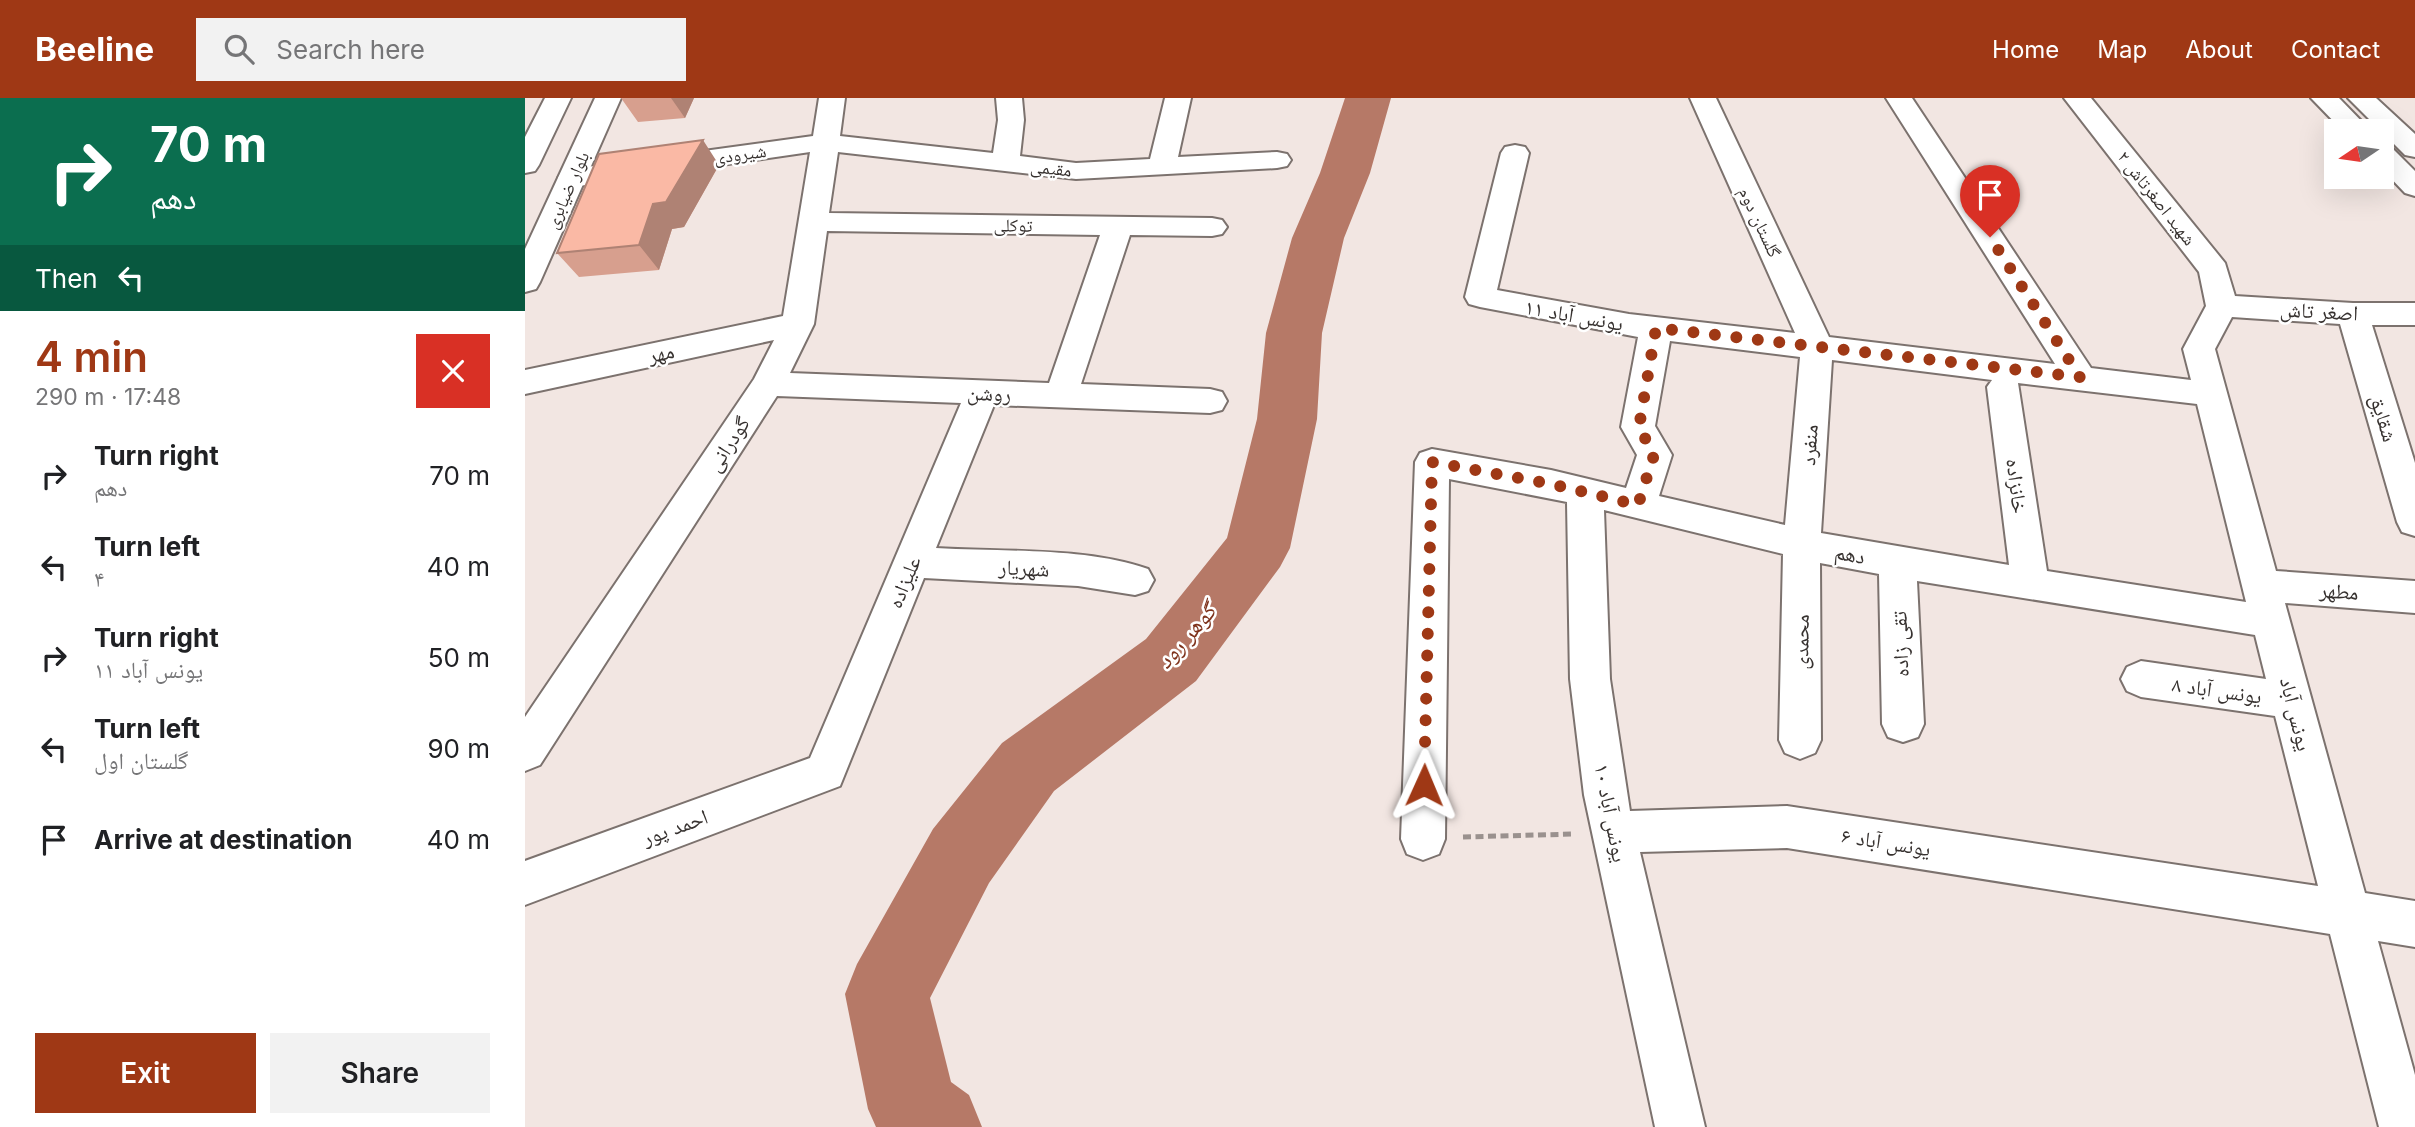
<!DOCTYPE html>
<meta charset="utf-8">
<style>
body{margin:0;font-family:Inter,"Noto Naskh Arabic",sans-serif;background:#f2f2f2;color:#202124;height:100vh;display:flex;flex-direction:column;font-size:26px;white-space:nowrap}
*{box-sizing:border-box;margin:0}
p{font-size:23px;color:#757577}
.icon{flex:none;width:38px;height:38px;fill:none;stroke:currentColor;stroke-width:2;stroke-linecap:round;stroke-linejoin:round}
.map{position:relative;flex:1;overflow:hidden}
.details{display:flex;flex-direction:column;background:#fff;width:525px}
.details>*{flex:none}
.hud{background:#0b6e4f;color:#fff;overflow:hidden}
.needle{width:46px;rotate:257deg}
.buttons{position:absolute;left:1799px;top:21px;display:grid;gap:14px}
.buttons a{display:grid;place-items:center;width:70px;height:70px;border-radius:0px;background:#fff;box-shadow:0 7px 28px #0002;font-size:35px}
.pin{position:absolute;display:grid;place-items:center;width:60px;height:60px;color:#fff;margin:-72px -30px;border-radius:50% 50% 50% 0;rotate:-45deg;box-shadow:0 0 7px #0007}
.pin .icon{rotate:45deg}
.me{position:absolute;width:77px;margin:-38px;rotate:1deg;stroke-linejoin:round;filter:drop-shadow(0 0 5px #0008)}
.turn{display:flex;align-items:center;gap:24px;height:147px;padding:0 35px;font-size:32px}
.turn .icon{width:91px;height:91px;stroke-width:2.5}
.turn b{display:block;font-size:49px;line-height:60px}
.then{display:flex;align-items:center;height:66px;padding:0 35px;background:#0003;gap:14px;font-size:26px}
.round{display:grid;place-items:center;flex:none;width:74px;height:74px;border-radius:0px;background:#f2f2f2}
.head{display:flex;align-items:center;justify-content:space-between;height:119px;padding:0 35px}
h1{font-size:42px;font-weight:600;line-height:52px;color:#9f3815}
.button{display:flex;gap:14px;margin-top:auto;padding:14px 35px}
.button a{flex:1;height:80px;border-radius:0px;background:#9f3815;color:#fff;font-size:28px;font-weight:600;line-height:80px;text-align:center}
.button a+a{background:#f2f2f2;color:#202124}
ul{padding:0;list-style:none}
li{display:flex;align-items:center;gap:21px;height:91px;padding:0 35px}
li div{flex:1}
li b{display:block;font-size:26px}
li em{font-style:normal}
header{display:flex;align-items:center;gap:42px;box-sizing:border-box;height:98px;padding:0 35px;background:#9f3815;color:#fff}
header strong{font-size:33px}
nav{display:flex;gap:38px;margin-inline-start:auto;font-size:24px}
.search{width:490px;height:63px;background:#f2f2f2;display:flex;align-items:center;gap:18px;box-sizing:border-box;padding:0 24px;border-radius:0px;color:#757577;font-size:26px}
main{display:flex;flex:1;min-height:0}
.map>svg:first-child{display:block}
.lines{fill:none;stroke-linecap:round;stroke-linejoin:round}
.river{fill:#b67967;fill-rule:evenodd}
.street-casing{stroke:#7c726e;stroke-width:4}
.secondary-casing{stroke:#7c726e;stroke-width:4}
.primary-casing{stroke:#7c726e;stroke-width:4}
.path{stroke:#9a918e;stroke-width:5;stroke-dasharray:8 4.5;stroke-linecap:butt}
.street{fill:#fff;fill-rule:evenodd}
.secondary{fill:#fff;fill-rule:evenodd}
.primary{fill:#fff;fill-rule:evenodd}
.wall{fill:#d79f8e}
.shaded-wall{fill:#af8274}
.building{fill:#fab9a5;stroke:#af8274;stroke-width:2}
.route{stroke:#9f3815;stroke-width:12;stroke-dasharray:0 21.6}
.labels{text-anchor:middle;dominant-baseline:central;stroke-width:5;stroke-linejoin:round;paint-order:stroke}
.far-street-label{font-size:18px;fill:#373230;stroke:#fff}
.street-label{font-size:21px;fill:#373230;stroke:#fff}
.water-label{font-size:23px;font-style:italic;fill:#7e321b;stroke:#fff}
</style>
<header>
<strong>Beeline</strong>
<div class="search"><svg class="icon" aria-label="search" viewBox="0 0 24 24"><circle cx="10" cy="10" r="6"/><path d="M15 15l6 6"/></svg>Search here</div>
<nav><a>Home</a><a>Map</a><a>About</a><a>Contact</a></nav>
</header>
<main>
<section class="details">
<div class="hud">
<div class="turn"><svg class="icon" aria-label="right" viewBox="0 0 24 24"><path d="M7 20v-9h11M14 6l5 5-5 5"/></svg><div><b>70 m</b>دهم</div></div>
<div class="then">Then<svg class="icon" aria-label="left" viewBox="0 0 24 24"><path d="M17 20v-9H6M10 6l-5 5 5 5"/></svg></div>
</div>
<div class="head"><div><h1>4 min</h1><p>290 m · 17:48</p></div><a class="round" style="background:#d93025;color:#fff"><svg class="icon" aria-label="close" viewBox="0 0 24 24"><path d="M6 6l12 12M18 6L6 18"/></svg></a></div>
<ul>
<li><svg class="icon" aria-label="right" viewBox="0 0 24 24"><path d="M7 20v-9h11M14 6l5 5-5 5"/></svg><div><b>Turn right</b><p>دهم</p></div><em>70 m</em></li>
<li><svg class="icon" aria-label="left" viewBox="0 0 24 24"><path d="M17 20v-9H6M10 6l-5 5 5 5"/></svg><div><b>Turn left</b><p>۴</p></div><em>40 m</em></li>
<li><svg class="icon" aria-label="right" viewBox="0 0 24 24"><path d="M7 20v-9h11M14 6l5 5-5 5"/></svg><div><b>Turn right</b><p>یونس آباد ۱۱</p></div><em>50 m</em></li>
<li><svg class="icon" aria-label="left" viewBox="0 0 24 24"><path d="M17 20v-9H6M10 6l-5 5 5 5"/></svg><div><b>Turn left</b><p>گلستان اول</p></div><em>90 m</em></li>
<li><svg class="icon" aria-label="arrive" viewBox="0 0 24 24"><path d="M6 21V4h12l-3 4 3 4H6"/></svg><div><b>Arrive at destination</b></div><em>40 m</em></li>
</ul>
<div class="button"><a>Exit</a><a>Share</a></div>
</section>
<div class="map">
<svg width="1890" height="1029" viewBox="0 0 1890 1029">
<rect width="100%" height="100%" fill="#f2e6e2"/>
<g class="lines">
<path class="river" d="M 820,0 L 866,0 L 845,75 L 819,140 L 797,235 L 792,321 L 765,450 L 755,469 L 671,583 L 529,693 L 464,785 L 405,900 L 426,984 L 444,997 L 457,1029 L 351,1029 L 343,1011 L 320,896 L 332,866 L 408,731 L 477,645 L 621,541 L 702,440 L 732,321 L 741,235 L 767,140 L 795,75 Z"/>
<defs>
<path id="street" d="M 294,0 L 320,0 L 315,38 L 468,55 L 473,22 L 471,0 L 497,0 L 499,22 L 495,58 L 551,65 L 625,61 L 640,0 L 666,0 L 653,59 L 752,54 L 762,56 L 766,62 L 762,68 L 752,70 L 551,81 L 313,54 L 304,115 L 687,120 L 697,122 L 702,129 L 697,136 L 687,138 L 605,137 L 556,286 L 685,291 L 697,294 L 702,303 L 697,312 L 685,315 L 469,307 L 411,450 C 478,454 560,449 623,471 L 629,482 L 623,493 L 610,497 L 553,488 L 399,480 L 315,688 L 0,807 L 0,763 L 285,660 L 436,305 L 252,298 L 15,667 L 0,673 L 0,619 L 229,281 L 249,242 L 0,296 L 0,272 L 258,218 L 285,54 L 47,89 L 37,86 L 33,80 L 37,74 L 47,71 L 288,38 ZM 302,133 L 575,137 L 524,285 L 265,275 L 289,226 Z
M 1165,0 L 1191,0 L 1304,239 L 1530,266 L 1361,0 L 1387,0 L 1566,270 L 1666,282 L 1658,251 L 1681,208 L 1674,174 L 1539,0 L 1566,0 L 1700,165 L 1710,198 L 1828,205 L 1890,205 L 1890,227 L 1847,227 L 1890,365 L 1890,438 L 1877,434 L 1872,424 L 1815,226 L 1707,219 L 1690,251 L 1751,473 L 1890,483 L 1890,515 L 1760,505 L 1840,795 L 1890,803 L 1890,849 L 1853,843 L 1890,977 L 1890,1029 L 1854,1029 L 1805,836 L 1262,750 L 1115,754 L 1180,1029 L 1130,1029 L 1059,697 L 1045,581 L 1042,404 L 924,381 L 920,741 L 914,756 L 898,762 L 882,756 L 876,741 L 890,364 L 895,355 L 907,351 L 1026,372 L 1101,390 L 1112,357 L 1096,329 L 1113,239 L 955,209 L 944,206 L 940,199 L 976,55 L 980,49 L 990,47 L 1000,49 L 1004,55 L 972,192 L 1104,216 L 1270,235 ZM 1145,243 L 1275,259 L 1260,427 L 1134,398 L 1147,357 L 1130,328 ZM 1307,262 L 1467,282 L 1462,289 L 1484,467 L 1296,435 ZM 1493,285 L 1672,306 L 1721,504 L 1522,473 ZM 1079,412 L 1258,456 L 1254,642 L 1260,655 L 1275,661 L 1290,655 L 1296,642 L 1295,465 L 1354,476 L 1357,626 L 1363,639 L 1378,644 L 1393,639 L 1399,626 L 1392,483 L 1730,537 L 1741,581 L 1616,563 L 1602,569 L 1596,581 L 1602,593 L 1616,599 L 1750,618 L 1793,788 L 1262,708 L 1105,713 L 1085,581 Z"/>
<path id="secondary" d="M 1786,0 L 1814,0 L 1846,33 L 1818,33 Z
M 1823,0 L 1851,0 L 1890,36 L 1890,59 L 1880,57 Z
M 1857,48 L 1867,50 L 1890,73 L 1890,98 L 1880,95 L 1857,71 Z"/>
<path id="primary" d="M 20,0 L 46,0 L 14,67 L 10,73 L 0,75 L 0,39 Z
M 70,0 L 96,0 L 15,184 L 11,191 L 0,194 L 0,151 Z"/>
</defs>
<use href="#street" class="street-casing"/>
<use href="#secondary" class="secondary-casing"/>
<use href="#primary" class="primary-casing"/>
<path class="path" d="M 938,739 L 1049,736"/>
<use href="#street" class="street"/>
<use href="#secondary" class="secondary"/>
<use href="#primary" class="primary"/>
</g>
<path class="wall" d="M 96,0 L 169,0 L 160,20 L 113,24 Z
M 194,67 L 159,129 L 147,131 L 134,172 L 54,179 L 32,155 Z"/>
<path class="shaded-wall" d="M 146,0 L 169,0 L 160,20 Z
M 178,42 L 194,67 L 159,129 L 147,131 L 134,172 L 114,147 L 128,106 Z"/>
<path class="building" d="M 178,42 L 141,104 L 128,106 L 114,147 L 32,155 L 74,56 Z"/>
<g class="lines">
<path class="route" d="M 899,687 L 907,364 L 1026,386 L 1113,407 L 1129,357 L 1114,329 L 1131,230 L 1555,279 L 1465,139"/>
</g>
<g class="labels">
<g class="far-street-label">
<text transform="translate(215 56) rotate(-8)">شیرودی</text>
<text transform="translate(526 70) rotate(6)">مقیمی</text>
<text transform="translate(42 92) rotate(-66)">بلوار ضیابری</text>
<text transform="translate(1632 100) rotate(52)">شهید اصغرتاش ۲</text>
<text transform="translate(1235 124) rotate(65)">گلستان دوم</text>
<text transform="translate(488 127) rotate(1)">توکلی</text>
</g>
<g class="street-label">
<text transform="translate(1794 213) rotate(3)">اصغر تاش</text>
<text transform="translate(1049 217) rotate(10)">یونس آباد ۱۱</text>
<text transform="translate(136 255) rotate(-12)">مهر</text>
<text transform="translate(464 295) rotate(2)">روشن</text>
<text transform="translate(1859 320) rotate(73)">شقایق</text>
<text transform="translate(203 346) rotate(-57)">گودرانی</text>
<text transform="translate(1284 347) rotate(-86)">منفرد</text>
<text transform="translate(1492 388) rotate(83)">خانزاده</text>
<text transform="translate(1325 456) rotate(11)">دهم</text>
<text transform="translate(499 470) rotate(3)">شهریار</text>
<text transform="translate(379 484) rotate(-67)">علیزاده</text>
<text transform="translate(1814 493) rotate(4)">مطهر</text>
<text transform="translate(1276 544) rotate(-89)">محمدی</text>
<text transform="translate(1375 546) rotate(-92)">تقی زاده</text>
<text transform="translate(1692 592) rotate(8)">یونس آباد ۸</text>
<text transform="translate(1771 616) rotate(76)">یونس آباد</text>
<text transform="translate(1086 715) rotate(79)">یونس آباد ۱۰</text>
<text transform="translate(150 729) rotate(-20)">احمد پور</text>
<text transform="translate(1361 744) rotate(9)">یونس آباد ۶</text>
</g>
<g class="water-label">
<text transform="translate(661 538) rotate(-49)">گوهر رود</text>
</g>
</g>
</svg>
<div class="buttons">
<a><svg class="needle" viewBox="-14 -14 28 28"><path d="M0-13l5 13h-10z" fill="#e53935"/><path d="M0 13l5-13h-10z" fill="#757577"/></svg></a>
</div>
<div class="pin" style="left:1465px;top:139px;background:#d93025"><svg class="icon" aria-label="arrive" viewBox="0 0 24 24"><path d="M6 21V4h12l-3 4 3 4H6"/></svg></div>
<svg class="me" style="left:899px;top:687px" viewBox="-20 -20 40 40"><path d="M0-17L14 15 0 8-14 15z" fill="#9f3815" stroke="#fff" stroke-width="4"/></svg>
</div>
</main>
